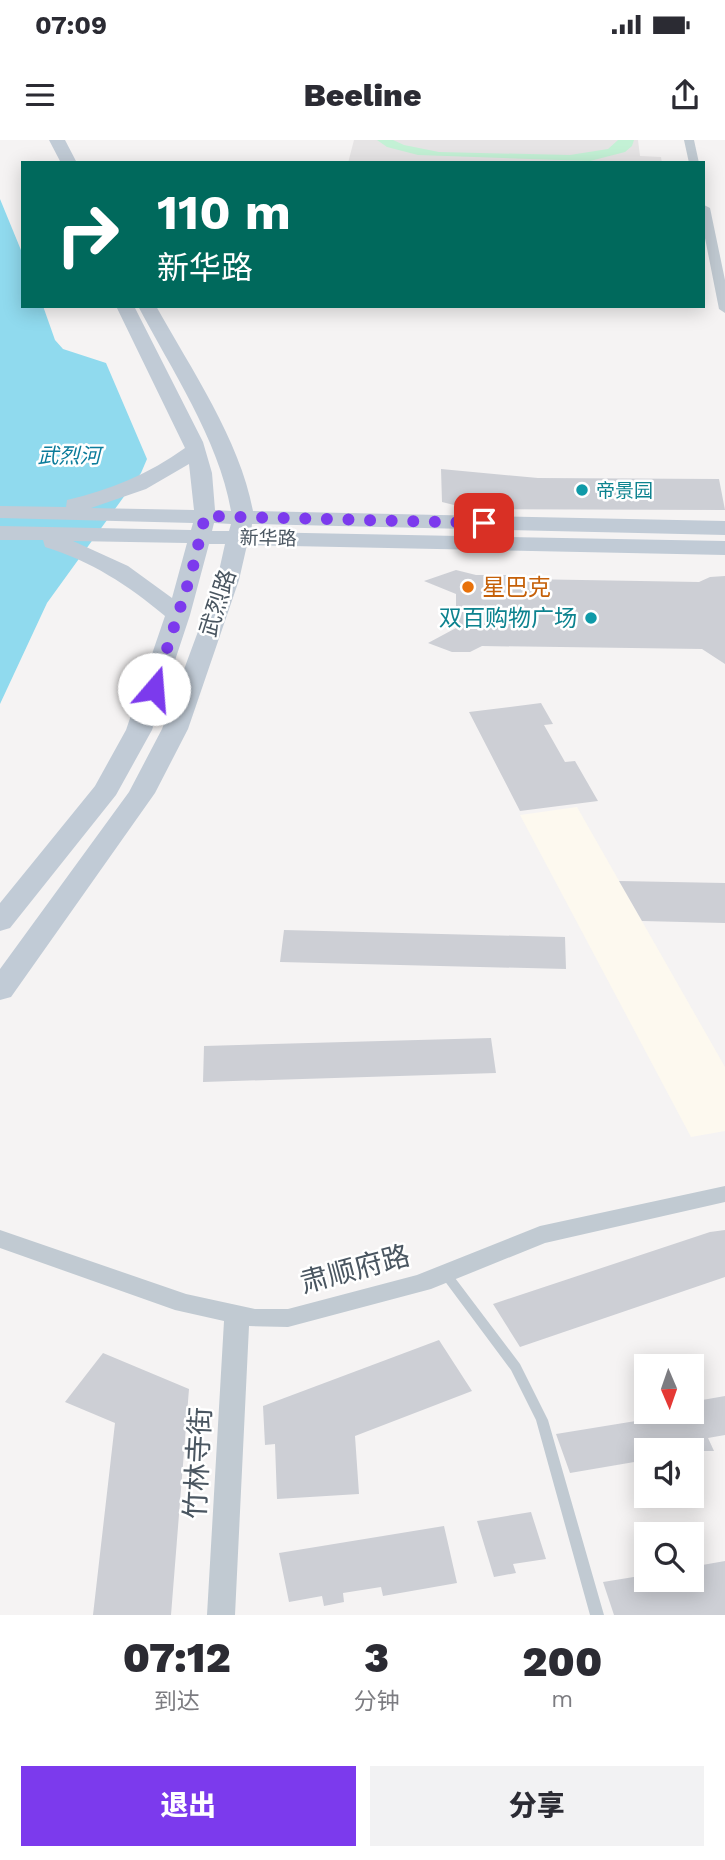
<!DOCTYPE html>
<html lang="zh">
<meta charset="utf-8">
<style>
body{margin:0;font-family:"Work Sans","Noto Sans SC",sans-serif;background:#f2f2f3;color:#2b2b33;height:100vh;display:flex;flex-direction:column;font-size:26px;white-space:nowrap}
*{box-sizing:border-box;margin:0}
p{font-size:23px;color:#7c7c81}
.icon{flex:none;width:38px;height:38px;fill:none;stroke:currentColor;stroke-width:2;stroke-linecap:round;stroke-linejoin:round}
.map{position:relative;height:1475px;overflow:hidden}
.details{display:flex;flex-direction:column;background:#fff;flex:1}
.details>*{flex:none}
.top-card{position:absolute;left:21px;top:21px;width:684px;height:147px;border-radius:0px;box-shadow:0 4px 18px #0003;background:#00695c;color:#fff;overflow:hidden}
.needle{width:46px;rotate:178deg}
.fabs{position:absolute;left:634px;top:1214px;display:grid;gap:14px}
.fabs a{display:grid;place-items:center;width:70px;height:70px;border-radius:0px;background:#fff;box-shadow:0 4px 18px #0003;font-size:35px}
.pin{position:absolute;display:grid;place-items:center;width:60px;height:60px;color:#fff;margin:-30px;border-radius:14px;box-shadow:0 4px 10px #0006}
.me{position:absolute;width:77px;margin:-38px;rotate:18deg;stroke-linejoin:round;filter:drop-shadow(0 0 5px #0008)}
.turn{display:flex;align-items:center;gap:24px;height:147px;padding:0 21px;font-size:32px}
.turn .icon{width:91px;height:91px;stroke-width:2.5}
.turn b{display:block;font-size:49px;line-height:60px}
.eta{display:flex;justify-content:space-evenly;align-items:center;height:119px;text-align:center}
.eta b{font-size:42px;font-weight:800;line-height:49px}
.action{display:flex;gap:14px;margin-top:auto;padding:14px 21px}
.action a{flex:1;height:80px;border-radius:0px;background:#7c3aed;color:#fff;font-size:28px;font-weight:800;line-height:80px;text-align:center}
.action a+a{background:#f2f2f3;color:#2b2b33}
.status{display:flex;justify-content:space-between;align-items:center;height:49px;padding:0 35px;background:#fff;direction:ltr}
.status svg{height:19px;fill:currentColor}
header{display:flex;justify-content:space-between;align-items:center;height:91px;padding:0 21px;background:#fff;font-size:32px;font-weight:800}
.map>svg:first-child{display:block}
.commercial{fill:#fdf9ef}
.education{fill:#e6e4e5}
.green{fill:#c3f1d5}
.water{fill:#90daee}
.building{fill:#cdcfd5}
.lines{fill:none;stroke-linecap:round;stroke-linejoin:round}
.service{fill:#c1cad2;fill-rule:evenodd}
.minor{fill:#c1cad2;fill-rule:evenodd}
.secondary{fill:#c1cbd6;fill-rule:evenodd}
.route{stroke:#7c3aed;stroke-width:12;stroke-dasharray:0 21.6}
.culture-dot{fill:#0f9aa8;stroke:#fff;stroke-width:2.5}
.food-dot{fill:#e8710a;stroke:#fff;stroke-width:2.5}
.labels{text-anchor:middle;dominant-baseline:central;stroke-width:5;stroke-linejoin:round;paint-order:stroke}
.far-culture-label{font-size:19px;fill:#0d838f;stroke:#fff;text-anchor:start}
.far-street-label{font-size:19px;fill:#4a5661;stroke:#fff}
.far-water-label{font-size:21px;font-style:italic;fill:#0c7c9b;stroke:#fff}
.food-label{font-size:23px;fill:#c56008;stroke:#fff;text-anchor:start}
.street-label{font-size:23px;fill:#4a5661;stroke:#fff}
.culture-label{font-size:23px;fill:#0d838f;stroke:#fff;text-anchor:end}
.near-street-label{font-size:28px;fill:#4a5661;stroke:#fff}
</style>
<div class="status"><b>07:09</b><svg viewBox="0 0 49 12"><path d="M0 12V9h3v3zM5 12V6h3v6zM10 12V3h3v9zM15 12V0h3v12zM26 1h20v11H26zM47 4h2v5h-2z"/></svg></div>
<header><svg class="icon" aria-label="menu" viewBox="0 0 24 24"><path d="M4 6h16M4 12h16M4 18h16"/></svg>Beeline<svg class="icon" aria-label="share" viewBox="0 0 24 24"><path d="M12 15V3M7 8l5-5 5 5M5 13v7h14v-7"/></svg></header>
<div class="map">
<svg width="725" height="1475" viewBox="0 0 725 1475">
<rect width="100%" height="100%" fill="#f5f3f3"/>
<path class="commercial" d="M 577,667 L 725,927 L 725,991 L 691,997 L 520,675 Z"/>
<path class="education" d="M 354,0 L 638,0 L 640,16 L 661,17 L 662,23 L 348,23 Z"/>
<path class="green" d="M 377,0 L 393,0 L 404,5 L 439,12 L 570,15 L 608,9 L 618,0 L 634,0 L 632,6 L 625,12 L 590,21 L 418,15 L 387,7 Z"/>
<path class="water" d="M 0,59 L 23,115 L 23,166 L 43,166 L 55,200 L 63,209 L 106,223 L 147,319 L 141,333 L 47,463 L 0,564 Z"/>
<path class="building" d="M 441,329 L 538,338 L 719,339 L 725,370 L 470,369 L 442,362 Z
M 456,430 L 476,435 L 523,435 L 523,439 L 699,442 L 710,437 L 725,436 L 725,524 L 702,509 L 482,506 L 470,512 L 452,512 L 428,503 L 456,488 L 456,454 L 424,441 Z
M 541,563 L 553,584 L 544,585 L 565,622 L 575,621 L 598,661 L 520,671 L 469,572 Z
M 619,741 L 725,743 L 725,783 L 642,781 Z
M 284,790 L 565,797 L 566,829 L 280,822 Z
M 491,898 L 496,933 L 203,942 L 204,906 Z
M 725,1090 L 725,1137 L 520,1207 L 493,1164 L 710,1092 Z
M 439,1200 L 472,1251 L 355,1296 L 359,1354 L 277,1359 L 275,1304 L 265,1305 L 263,1266 Z
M 103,1213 L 189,1249 L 171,1475 L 93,1475 L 115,1283 L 65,1262 Z
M 725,1256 L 725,1295 L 708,1298 L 714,1311 L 646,1311 L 646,1320 L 570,1333 L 556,1294 L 691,1272 L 691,1262 Z
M 531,1372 L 546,1419 L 513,1424 L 516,1433 L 494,1437 L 477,1381 Z
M 444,1386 L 457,1443 L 383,1456 L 381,1447 L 343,1453 L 344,1462 L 324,1466 L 322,1456 L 289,1462 L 279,1413 Z
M 725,1421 L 725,1475 L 614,1475 L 603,1442 L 646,1435 L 646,1440 L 691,1440 L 691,1427 Z"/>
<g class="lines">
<path class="service" d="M 445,1128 L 449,1130 L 520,1224 L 548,1280 L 604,1475 L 590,1475 L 536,1280 L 511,1230 L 441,1136 L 439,1133 L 441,1130 Z"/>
<path class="minor" d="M 684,0 L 694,0 L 699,23 L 689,23 Z
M 704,65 L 710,68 L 725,140 L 725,173 L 719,169 L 704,93 Z
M 725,1046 L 725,1062 L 545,1103 L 431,1149 L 288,1187 L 249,1186 L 235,1475 L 207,1475 L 224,1181 L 175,1170 L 0,1108 L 0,1090 L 186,1154 L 255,1169 L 288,1169 L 417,1135 L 540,1086 Z"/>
<path class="secondary" d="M 49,0 L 65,0 L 77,23 L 61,23 Z
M 116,166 L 134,166 L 203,302 L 212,333 L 215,370 L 231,371 C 219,300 171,229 138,166 L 156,166 C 191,229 240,300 253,371 L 725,381 L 725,395 L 252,384 L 251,392 L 725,401 L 725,415 L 247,405 L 239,440 L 188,589 L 155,653 L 11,857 L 0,860 L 0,829 L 129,652 L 162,589 L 217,440 L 225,404 L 209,404 L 190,475 L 152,590 L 116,655 L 10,788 L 0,791 L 0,763 L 95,646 L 126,590 L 165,476 C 128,445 91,421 45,407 L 43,400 L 0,400 L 0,386 L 191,390 L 193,383 L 0,378 L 0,366 L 66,367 L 67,360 C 110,350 149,334 185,308 ZM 189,324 L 194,370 L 91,368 L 146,349 ZM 214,383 L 231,384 L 229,391 L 212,391 ZM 73,401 L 187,403 L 172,458 L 128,426 Z"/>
</g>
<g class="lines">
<path class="route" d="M 154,549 L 192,431 L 205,376 L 484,383"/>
</g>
<g class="culture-dot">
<circle cx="582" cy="350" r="7"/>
<circle cx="591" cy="478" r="7"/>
</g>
<circle class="food-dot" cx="468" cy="447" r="7"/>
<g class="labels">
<g class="far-culture-label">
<text x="596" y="350">帝景园</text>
</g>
<g class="far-street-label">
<text transform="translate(268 398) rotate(1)">新华路</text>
</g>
<g class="far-water-label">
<text x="69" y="315">武烈河</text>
</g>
<g class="food-label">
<text x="482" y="447">星巴克</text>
</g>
<g class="street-label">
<text transform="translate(218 463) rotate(-72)">武烈路</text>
</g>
<g class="culture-label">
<text x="577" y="478">双百购物广场</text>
</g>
<g class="near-street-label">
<text transform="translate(355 1129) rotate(-15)">肃顺府路</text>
<text transform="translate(198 1323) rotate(-87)">竹林寺街</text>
</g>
</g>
</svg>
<div class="fabs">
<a><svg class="needle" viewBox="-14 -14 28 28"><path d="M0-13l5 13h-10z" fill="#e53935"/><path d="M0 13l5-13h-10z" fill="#7c7c81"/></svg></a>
<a><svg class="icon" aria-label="sound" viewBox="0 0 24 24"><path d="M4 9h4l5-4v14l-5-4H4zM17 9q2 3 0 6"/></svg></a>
<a><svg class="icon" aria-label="search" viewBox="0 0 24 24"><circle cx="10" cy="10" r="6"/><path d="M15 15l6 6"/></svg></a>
</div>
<div class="pin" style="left:484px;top:383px;background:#d93025"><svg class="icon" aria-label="arrive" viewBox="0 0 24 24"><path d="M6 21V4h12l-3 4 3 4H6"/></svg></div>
<svg class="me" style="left:154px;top:549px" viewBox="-20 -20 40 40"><circle r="19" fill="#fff"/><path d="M0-13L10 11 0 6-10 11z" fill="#7c3aed"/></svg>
<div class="top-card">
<div class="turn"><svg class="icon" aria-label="right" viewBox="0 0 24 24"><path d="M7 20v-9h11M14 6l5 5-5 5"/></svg><div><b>110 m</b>新华路</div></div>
</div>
</div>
<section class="details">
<div class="eta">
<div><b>07:12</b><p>到达</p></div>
<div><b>3</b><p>分钟</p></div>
<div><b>200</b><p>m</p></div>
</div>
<div class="action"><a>退出</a><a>分享</a></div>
</section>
